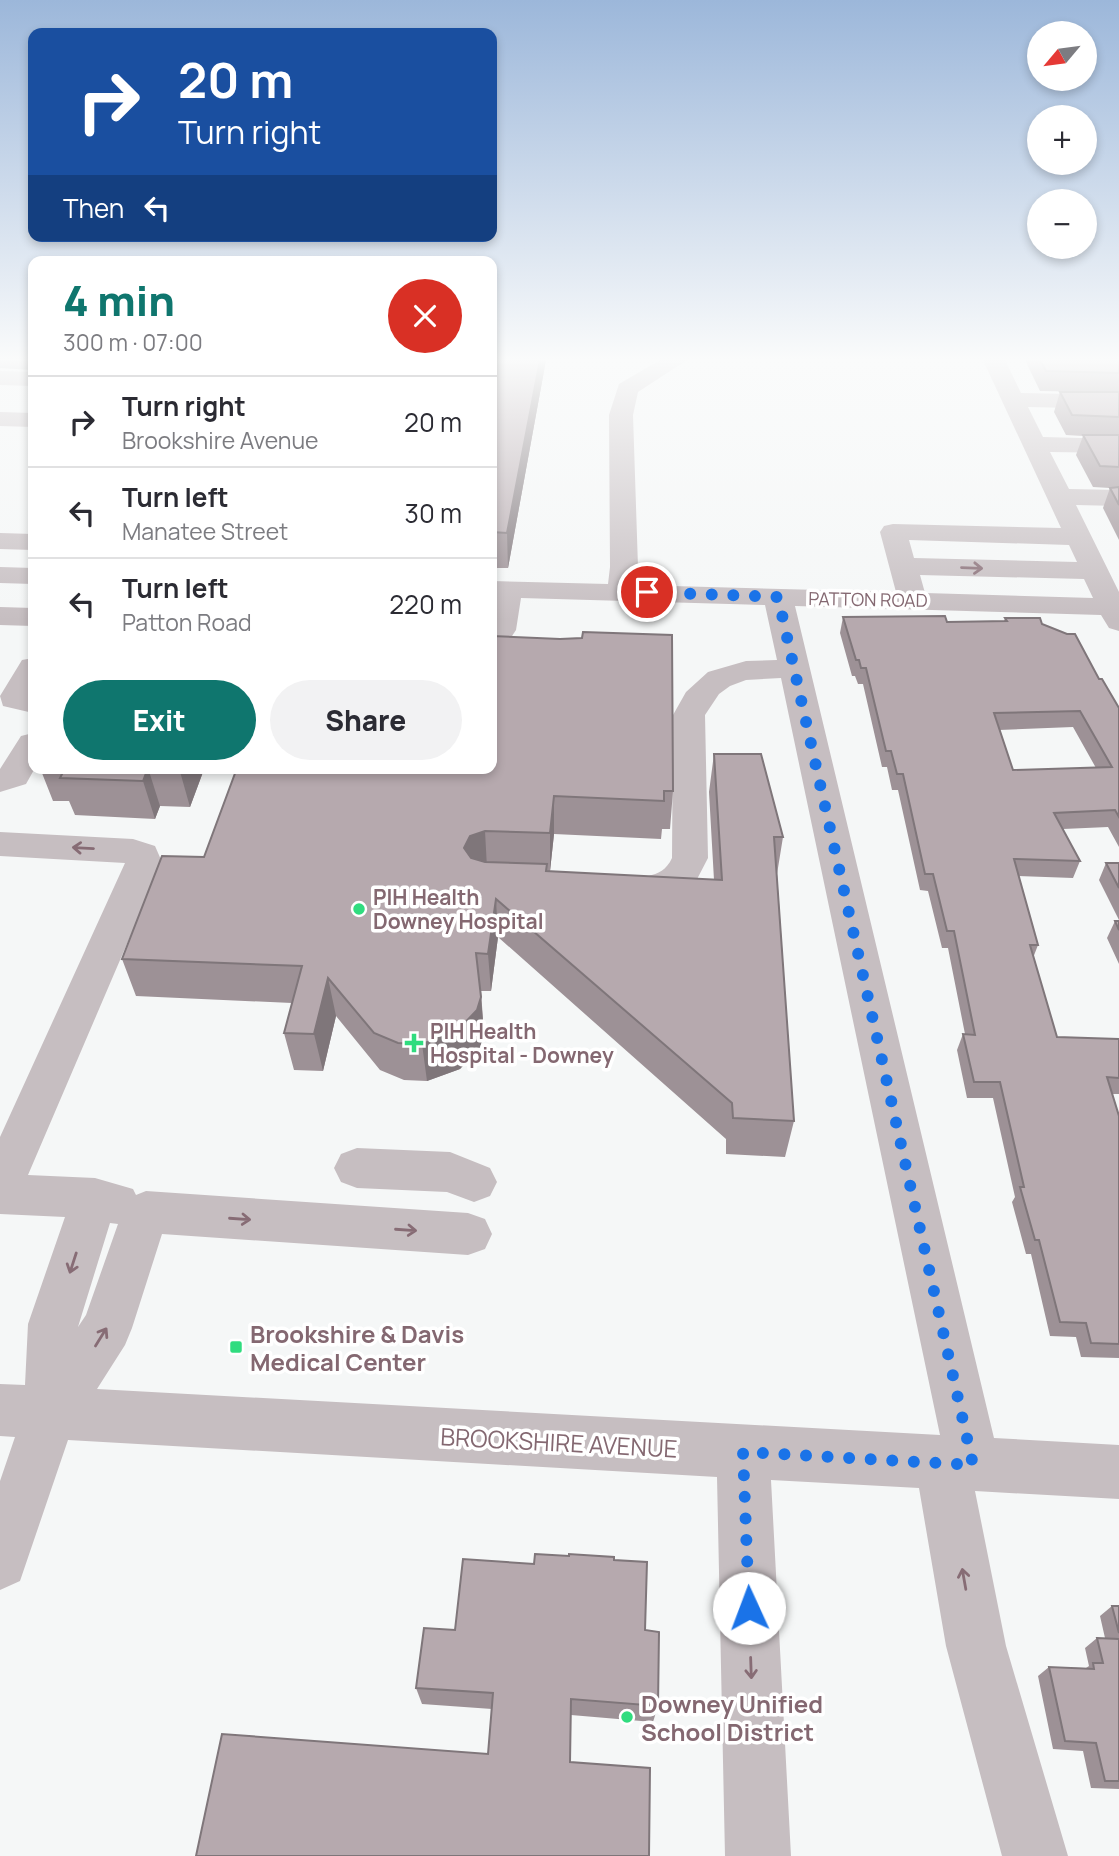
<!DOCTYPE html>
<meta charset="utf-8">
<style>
body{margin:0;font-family:Manrope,sans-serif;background:#f2f2f3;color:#2b2b33;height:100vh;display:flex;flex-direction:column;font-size:26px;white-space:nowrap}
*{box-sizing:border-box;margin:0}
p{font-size:23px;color:#7c7c81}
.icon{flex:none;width:38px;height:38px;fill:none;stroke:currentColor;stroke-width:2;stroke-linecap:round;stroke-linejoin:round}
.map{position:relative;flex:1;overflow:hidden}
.details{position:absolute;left:28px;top:256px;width:469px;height:518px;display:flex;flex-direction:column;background:#fff;border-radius:14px;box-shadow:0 4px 10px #0003}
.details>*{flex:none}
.guide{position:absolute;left:28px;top:28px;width:469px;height:214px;border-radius:14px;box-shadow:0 4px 10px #0003;background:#1a4fa0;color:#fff;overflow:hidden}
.needle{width:46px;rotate:241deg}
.buttons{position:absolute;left:1027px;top:21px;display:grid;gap:14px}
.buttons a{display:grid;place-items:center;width:70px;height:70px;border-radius:50%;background:#fff;box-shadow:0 4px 10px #0003;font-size:35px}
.pin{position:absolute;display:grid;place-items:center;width:60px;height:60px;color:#fff;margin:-30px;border:4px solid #fff;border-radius:50%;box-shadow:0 2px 7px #0007}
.me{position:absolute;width:77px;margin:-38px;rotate:358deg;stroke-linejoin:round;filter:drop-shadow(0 0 5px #0008)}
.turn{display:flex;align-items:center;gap:24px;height:147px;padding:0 35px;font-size:32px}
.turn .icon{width:91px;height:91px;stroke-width:2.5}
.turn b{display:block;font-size:49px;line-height:60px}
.then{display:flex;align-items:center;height:66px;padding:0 35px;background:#0003;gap:14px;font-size:26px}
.round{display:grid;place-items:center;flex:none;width:74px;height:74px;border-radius:37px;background:#f2f2f3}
.summary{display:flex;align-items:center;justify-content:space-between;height:119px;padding:0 35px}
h1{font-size:42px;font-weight:800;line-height:52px;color:#0f766e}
.action{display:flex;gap:14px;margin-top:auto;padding:14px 35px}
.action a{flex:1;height:80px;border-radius:42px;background:#0f766e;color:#fff;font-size:28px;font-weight:800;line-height:80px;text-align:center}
.action a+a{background:#f2f2f3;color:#2b2b33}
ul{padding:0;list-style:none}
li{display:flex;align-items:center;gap:21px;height:91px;padding:0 35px;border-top:2px solid #e1e1e2}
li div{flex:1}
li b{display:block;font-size:26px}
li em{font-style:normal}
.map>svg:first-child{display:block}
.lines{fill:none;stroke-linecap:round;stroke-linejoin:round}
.minor{fill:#c6bec1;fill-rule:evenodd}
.wall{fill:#9d9196;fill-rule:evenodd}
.shaded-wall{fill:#7f767a}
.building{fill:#b6a9ae;stroke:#7f767a;stroke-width:2;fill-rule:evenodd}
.oneway{stroke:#876c75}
.route{stroke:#1a73e8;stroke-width:12;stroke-dasharray:0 21.6}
.poi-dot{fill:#30dc7f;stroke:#fff;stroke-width:2.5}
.labels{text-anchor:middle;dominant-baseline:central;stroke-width:7;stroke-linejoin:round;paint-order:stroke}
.far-street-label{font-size:18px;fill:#846871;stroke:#fff}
.poi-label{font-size:21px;font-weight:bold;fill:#846871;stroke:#fff;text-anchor:start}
.near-poi-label{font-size:24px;font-weight:bold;fill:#846871;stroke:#fff;text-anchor:start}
.near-street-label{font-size:24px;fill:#846871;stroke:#fff}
</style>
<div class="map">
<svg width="1119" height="1856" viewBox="0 0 1119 1856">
<rect width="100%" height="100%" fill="#f5f7f7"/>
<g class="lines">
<path class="minor" d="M 660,360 L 687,360 L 638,392 L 633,415 L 638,567 L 636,585 L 896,592 L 880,532 L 884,526 L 893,524 L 1061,528 L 983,360 L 1005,360 L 1021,393 L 1119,395 L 1119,409 L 1028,407 L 1043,437 L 1119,439 L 1119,453 L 1050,452 L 1069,489 L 1119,490 L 1119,506 L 1076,505 L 1119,592 L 1119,631 L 1109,628 L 1101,615 L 795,606 L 994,1438 L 1119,1445 L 1119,1499 L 975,1491 L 1006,1646 L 1068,1856 L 1002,1856 L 946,1646 L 919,1488 L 771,1480 L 791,1856 L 725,1856 L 717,1477 L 68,1440 L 20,1581 L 0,1590 L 0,1481 L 15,1437 L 0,1436 L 0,1384 L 25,1385 L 28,1324 L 65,1217 L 0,1214 L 0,1137 L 125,863 L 0,856 L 0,832 L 133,839 L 155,846 L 162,862 L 28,1175 L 95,1178 L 133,1189 L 136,1195 L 146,1191 L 468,1213 L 485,1219 L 492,1234 L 485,1249 L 468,1255 L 162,1234 L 132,1328 L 125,1345 L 97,1389 L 940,1435 L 781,678 L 746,680 L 730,686 L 719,694 L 705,715 L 708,858 L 694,885 L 680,895 L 659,902 L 630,903 L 617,899 L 611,890 L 617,881 C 638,874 661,882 672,858 L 673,715 L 686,692 L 708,672 L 746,661 L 777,660 L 765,605 L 521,598 L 516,630 L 512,636 L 492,639 L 492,581 L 608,584 L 610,567 L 609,415 L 619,384 ZM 909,540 L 1069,545 L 1077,562 L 914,558 ZM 920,575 L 1084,579 L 1093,598 L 925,593 ZM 110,1223 L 118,1224 L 86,1315 L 78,1327 Z
M 0,371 L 33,372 L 33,386 L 0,385 Z
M 0,412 L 33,413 L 33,427 L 0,426 Z
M 0,533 L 33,534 L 33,550 L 0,549 Z
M 0,567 L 33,568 L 33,584 L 0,583 Z
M 0,607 L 33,608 L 33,626 L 0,625 Z
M 33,658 L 33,713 L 3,706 L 0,696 L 22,660 Z
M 33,733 L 33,768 L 35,768 L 26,784 L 0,792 L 0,769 L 21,736 Z
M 357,1148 L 450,1152 L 490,1168 L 497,1182 L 490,1196 L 474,1202 L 447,1192 L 357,1188 L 341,1182 L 334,1168 L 341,1154 Z"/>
</g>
<path class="wall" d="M 0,360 L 33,360 L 33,370 L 0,368 Z
M 492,360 L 546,360 L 508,568 L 492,568 Z
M 1025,360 L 1119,360 L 1119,540 L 1103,508 L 1110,488 L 1093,487 L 1076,455 L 1083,436 L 1066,435 L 1054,412 L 1060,392 L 1103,392 L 1040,391 Z
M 843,617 L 947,622 L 1004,621 L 1005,618 L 1042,624 L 1099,679 L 1119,708 L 1119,847 L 1108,827 L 1063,829 L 1080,861 L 1073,878 L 1018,876 L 1038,945 L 1033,958 L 1057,1037 L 1119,1039 L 1119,1094 L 1112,1094 L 1119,1116 L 1119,1358 L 1081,1357 L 1076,1337 L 1050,1336 L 1031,1254 L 1026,1254 L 1012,1202 L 1015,1197 L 993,1098 L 967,1098 L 957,1050 L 963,1034 L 965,1034 L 948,948 L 942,948 L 928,891 L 920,890 L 898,790 L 892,790 L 887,767 L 882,767 L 863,684 L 858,684 L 855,676 L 852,676 L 840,633 ZM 1073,727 L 1096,768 L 1013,770 L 999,730 Z
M 714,754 L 783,837 L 777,874 L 794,1121 L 785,1157 L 726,1154 L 726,1139 L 498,937 L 491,991 L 481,991 L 484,1034 L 480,1047 L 460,1069 L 427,1081 L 404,1080 L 380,1070 L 336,1016 L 323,1071 L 294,1070 L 284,1033 L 292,1003 L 136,996 L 122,959 L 204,857 L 235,773 L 203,772 L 190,807 L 160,806 L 155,819 L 75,815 L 69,801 L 53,801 L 40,768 L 492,768 L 673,791 L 670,829 L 662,829 L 661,839 L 554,834 L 550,871 L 714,880 L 709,792 Z
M 1106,863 L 1119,863 L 1119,920 L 1099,880 Z
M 1115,921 L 1119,921 L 1119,964 L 1107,938 Z
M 614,1560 L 645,1630 L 658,1706 L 653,1722 L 571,1715 L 570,1762 L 488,1754 L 492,1709 L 422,1704 L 416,1688 L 455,1630 L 534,1564 Z
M 1112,1606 L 1119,1606 L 1119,1789 L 1091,1788 L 1083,1751 L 1053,1749 L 1038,1676 L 1049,1667 L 1086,1668 L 1089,1666 L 1085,1648 L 1097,1638 L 1105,1638 L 1100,1616 Z"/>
<path class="shaded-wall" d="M 540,360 L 546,360 L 508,568 L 507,533 Z
M 148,768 L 160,806 L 155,819 L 143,781 Z
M 179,768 L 202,768 L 203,772 L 190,807 Z
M 554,796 L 554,834 L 550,871 L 550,833 Z
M 485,831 L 487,868 L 473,874 L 464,848 L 470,836 Z
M 496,899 L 498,937 L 491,991 L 488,954 Z
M 328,978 L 336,1016 L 323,1071 L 314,1034 Z
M 481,997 L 484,1034 L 480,1047 L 460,1069 L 427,1081 L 422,1044 Z"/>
<path class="building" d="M 492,360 L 540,360 L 507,533 L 492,532 Z
M 1040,360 L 1119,360 L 1119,373 L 1046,371 Z
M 1060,392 L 1119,392 L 1119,417 L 1072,415 Z
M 1083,435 L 1119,435 L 1119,467 L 1100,466 Z
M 1119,487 L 1119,505 L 1110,488 Z
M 945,616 L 947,622 L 1007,621 L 1005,618 L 1040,618 L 1042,624 L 1067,634 L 1075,634 L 1099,679 L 1102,679 L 1119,708 L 1119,817 L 1115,810 L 1054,813 L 1080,861 L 1014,859 L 1038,945 L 1030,945 L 1057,1037 L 1119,1039 L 1119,1078 L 1107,1077 L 1119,1116 L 1119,1344 L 1091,1343 L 1086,1323 L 1060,1322 L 1039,1240 L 1035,1240 L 1020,1187 L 1024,1187 L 1000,1082 L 974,1082 L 963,1034 L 975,1035 L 954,931 L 947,931 L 933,874 L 925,874 L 903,774 L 897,774 L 891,751 L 886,751 L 866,668 L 861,668 L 859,660 L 856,660 L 843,617 ZM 1080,711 L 1112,767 L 1013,770 L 994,713 Z
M 583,632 L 672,635 L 673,791 L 664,791 L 664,801 L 554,796 L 550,833 L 485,831 L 470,836 L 464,848 L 471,858 L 485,862 L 547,864 L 546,871 L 722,880 L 714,754 L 761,754 L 783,837 L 774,837 L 794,1121 L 733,1118 L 732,1103 L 496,899 L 488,954 L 476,953 L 481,997 L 477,1010 L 456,1032 L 422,1044 L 398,1043 L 374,1033 L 328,978 L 314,1034 L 284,1033 L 302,966 L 122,959 L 162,856 L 204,857 L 237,768 L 492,768 L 492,636 L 560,639 L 582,638 Z
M 65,768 L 148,768 L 143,781 L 60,778 Z
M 1106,863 L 1119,863 L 1119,888 Z
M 1115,921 L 1119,921 L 1119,930 Z
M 535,1554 L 569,1556 L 569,1554 L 614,1557 L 614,1560 L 647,1562 L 645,1630 L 659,1632 L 658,1706 L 571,1699 L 570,1762 L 650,1768 L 649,1856 L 196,1856 L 222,1734 L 488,1754 L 493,1693 L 416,1688 L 424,1628 L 455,1630 L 463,1559 L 534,1564 Z
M 1112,1606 L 1119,1606 L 1119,1633 Z
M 1097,1638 L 1119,1639 L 1119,1781 L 1105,1781 L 1096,1743 L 1065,1741 L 1049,1667 L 1094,1669 L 1093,1663 L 1103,1663 Z"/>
<defs><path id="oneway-shaft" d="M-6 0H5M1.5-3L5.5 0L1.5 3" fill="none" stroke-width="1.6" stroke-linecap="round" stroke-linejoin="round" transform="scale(1.75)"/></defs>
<g class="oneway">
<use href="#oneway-shaft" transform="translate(972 568) rotate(2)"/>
<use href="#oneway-shaft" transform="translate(83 848) rotate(-177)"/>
<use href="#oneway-shaft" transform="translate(240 1219) rotate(4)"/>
<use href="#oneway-shaft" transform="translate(406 1230) rotate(4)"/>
<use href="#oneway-shaft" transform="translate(73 1263) rotate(108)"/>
<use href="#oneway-shaft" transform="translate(101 1337) rotate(-58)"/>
<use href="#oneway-shaft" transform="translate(964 1579) rotate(-100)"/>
<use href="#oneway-shaft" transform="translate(751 1668) rotate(88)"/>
</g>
<linearGradient id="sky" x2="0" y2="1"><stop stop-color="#9cb7da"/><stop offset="0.58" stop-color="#fafbfb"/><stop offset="1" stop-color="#fafbfb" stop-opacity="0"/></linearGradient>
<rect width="1119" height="620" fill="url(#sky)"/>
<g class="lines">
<path class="route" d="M 647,592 L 778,597 L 973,1465 L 743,1452 L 749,1608"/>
</g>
<g class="poi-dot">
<circle cx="359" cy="909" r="7"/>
<path d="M410.5 1032.5h7v7h7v7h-7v7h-7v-7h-7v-7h7z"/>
<rect x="229" y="1340" width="14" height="14" rx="3.5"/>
<circle cx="627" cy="1717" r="7"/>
</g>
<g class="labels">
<g class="far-street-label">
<text transform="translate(868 599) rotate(1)">PATTON ROAD</text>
</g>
<g class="poi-label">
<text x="373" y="897">PIH Health<tspan x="373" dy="24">Downey Hospital</tspan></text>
<text x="430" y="1031">PIH Health<tspan x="430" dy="24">Hospital - Downey</tspan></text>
</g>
<g class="near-poi-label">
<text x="250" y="1333">Brookshire &amp; Davis<tspan x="250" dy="28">Medical Center</tspan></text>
<text x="641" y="1703">Downey Unified<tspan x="641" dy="28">School District</tspan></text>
</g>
<g class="near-street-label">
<text transform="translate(559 1442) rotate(3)">BROOKSHIRE AVENUE</text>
</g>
</g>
</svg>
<div class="buttons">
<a><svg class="needle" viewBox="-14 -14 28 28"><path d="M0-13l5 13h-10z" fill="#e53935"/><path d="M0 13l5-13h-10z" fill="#7c7c81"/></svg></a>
<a>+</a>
<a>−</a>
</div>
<div class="pin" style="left:647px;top:592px;background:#d93025"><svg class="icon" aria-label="arrive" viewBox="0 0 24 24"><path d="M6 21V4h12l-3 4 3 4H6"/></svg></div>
<svg class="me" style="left:749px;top:1608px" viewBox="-20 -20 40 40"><circle r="19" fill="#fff"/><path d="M0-13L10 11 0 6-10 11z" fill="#1a73e8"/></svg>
<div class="guide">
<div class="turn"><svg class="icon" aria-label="right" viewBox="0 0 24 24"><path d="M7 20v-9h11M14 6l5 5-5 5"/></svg><div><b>20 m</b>Turn right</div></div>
<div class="then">Then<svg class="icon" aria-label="left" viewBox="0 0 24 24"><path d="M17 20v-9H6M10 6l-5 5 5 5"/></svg></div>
</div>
<section class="details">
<div class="summary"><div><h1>4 min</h1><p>300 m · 07:00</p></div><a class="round" style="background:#d93025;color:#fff"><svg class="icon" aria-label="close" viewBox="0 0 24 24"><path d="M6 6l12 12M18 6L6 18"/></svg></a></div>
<ul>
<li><svg class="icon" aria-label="right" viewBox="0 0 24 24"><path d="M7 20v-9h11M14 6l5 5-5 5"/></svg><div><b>Turn right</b><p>Brookshire Avenue</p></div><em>20 m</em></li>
<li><svg class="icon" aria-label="left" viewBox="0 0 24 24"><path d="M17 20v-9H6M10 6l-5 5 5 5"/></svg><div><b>Turn left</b><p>Manatee Street</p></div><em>30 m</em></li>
<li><svg class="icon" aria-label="left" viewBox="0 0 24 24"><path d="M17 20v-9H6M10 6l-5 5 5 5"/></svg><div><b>Turn left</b><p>Patton Road</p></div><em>220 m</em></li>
</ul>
<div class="action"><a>Exit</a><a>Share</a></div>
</section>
</div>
